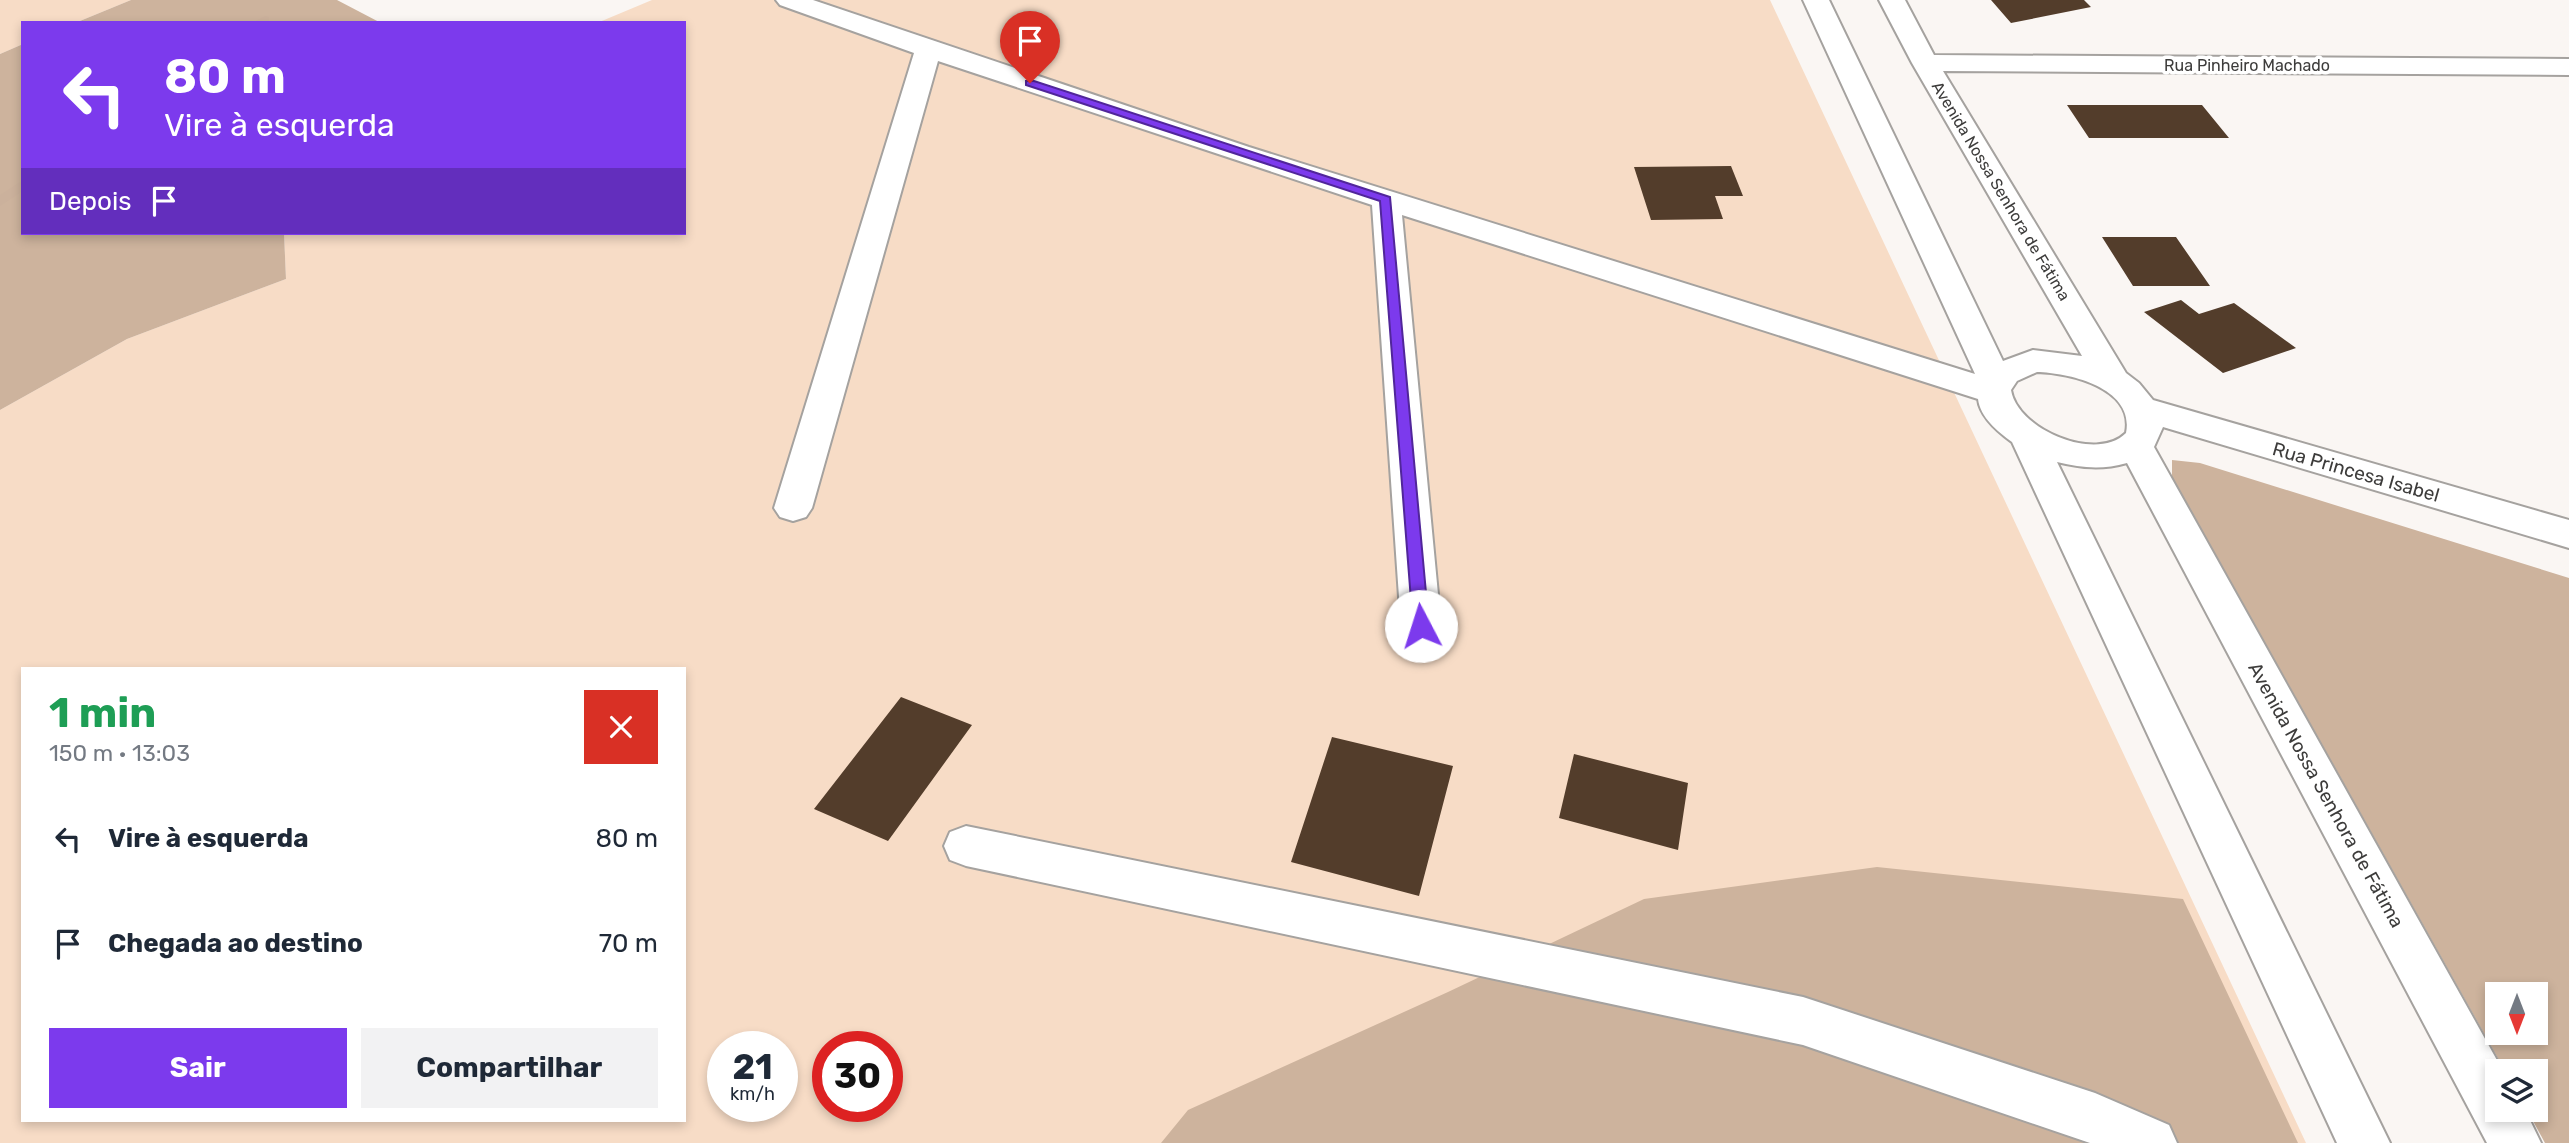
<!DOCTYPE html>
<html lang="pt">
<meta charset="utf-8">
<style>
body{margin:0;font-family:Rubik,sans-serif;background:#f2f2f3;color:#1f2937;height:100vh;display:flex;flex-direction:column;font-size:26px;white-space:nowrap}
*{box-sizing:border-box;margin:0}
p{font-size:23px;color:#747a83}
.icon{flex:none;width:38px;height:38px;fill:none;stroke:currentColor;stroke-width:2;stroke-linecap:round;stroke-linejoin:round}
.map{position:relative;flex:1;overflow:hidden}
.panel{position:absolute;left:21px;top:667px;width:665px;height:455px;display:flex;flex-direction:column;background:#fff;border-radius:0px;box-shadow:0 4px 10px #0003}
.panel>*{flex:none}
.banner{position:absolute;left:21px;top:21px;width:665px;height:214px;border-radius:0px;box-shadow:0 4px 10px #0003;background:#7c3aed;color:#fff;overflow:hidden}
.needle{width:46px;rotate:180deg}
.controls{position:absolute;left:2485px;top:982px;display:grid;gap:14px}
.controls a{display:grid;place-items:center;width:63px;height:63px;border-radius:0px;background:#fff;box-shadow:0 4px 10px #0003;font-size:35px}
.speed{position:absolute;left:707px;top:1031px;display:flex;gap:14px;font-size:35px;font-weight:700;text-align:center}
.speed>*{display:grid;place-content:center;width:91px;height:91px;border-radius:50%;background:#fff;box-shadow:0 4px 10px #0003;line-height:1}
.speed small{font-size:18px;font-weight:400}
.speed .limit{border:10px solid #d22;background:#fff;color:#111}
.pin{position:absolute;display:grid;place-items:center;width:60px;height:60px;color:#fff;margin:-72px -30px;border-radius:50% 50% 50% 0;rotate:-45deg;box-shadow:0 0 7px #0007}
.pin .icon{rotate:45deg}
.me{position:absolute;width:77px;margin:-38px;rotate:355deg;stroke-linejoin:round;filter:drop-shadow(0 0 5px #0008)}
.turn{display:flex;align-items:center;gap:24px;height:147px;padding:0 28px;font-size:32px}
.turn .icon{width:91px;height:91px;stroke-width:2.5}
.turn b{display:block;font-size:49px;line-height:60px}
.then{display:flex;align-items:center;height:66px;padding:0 28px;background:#0003;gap:14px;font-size:26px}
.round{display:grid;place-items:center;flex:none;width:74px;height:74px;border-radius:0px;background:#f2f2f3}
.head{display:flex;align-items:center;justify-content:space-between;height:119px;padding:0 28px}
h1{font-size:42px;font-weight:700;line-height:52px;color:#1e9e55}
.action{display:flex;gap:14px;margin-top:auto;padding:14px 28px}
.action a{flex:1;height:80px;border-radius:0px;background:#7c3aed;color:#fff;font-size:28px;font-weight:700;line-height:80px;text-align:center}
.action a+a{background:#f2f2f3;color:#1f2937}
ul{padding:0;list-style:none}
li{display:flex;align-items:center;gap:21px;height:105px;padding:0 28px}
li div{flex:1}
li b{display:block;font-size:26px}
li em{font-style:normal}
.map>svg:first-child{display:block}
.green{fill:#f7dcc6;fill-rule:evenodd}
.forest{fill:#cdb39d;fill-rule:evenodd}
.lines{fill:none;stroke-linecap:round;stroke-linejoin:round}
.stream{fill:#cbb19c;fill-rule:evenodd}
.building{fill:#533d2b}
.minor-casing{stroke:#a5a29f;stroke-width:4}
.minor{fill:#fff;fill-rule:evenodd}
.route{fill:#7c3aed;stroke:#51269a;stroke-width:2}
.labels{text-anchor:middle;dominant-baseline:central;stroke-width:7;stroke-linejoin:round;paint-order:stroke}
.far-street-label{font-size:16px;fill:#3d3c3b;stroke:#fff}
.street-label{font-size:19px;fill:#3d3c3b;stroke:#fff}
</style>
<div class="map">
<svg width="2569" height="1143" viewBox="0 0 2569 1143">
<rect width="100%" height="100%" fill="#faf6f3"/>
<path class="green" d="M 0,0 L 131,0 L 75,23 L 23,23 L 23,44 L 0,54 Z
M 652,0 L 1770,0 L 2306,1143 L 0,1143 L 0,410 L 127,339 L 286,279 L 284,233 L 684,233 L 684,23 L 597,23 ZM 23,668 L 684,668 L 684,1120 L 23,1120 ZM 723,1046 L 782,1046 L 782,1106 L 723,1106 ZM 828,1046 L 887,1046 L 887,1106 L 828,1106 Z"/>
<path class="forest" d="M 131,0 L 337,0 L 381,23 L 75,23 Z
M 23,44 L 23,233 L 284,233 L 286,279 L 127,339 L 0,410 L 0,54 Z
M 2172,460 L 2200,463 L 2569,578 L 2569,1143 L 2545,1143 L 2527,1110 L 2536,1110 L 2536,1071 L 2505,1071 L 2172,477 ZM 2497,994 L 2536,994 L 2536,1032 L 2497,1032 Z
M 1877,867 L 2183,899 L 2298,1143 L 1161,1143 L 1188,1110 L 1448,992 L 1644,899 Z"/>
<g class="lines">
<path class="stream" d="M 265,16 L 269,17 L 269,21 L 252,23 Z
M 23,180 L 23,191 L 0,206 L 0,195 Z"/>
</g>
<path class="building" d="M 1991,0 L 2084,0 L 2091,7 L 2011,23 Z
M 2067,105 L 2202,105 L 2229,138 L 2089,138 Z
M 1731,166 L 1743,196 L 1715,196 L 1723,219 L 1651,220 L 1634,167 Z
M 2102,237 L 2176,237 L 2210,286 L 2133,286 Z
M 2181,300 L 2199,314 L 2234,303 L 2296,348 L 2223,373 L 2144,312 Z
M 901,697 L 972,725 L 888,841 L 814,809 Z
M 1332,737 L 1453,766 L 1419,896 L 1291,862 Z
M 1574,754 L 1688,783 L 1678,850 L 1559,818 Z"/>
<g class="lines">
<defs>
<path id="minor" d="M 776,0 L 813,0 L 1249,147 L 1975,374 L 1803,0 L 1829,0 L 2003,361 L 2033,350 L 2082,356 L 1912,63 L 1879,0 L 1905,0 L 1934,55 L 2569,59 L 2569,75 L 1943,71 L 2126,373 L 2139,383 L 2153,400 L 2569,520 L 2569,548 L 2163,427 L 2154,447 L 2503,1071 L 2497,1071 L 2497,1110 L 2525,1110 L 2541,1143 L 2487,1143 L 2127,463 C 2102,470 2082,468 2057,462 L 2390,1143 L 2337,1143 L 2012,442 C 1998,432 1980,417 1978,399 L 1402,215 L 1441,626 L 1435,637 L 1421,642 L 1407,637 L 1401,626 L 1372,205 L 938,61 L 812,508 L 806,517 L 793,521 L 780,517 L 774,508 L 914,53 L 780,5 ZM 2037,372 C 2070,373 2135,388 2126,433 C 2096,463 2017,429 2011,390 L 2017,381 Z
M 966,826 L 1803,997 L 2095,1093 L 2169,1125 L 2177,1143 L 2090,1143 L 1803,1045 L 966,866 L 950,860 L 944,846 L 950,832 Z"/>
</defs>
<use href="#minor" class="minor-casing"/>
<use href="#minor" class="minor"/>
</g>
<path class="route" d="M 1026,81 L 1034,81 L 1390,197 L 1429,626 L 1427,631 L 1415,631 L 1413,626 L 1380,201 L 1026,85 Z"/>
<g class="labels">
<g class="far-street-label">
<text x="2247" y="65">Rua Pinheiro Machado</text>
<text transform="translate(2001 191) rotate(59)">Avenida Nossa Senhora de Fátima</text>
</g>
<g class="street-label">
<text transform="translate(2356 472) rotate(16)">Rua Princesa Isabel</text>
<text transform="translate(2326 795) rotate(61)">Avenida Nossa Senhora de Fátima</text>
</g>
</g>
</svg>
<div class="controls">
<a><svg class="needle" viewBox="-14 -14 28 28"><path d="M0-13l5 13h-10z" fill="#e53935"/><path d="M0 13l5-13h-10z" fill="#747a83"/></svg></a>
<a><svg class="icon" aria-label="layers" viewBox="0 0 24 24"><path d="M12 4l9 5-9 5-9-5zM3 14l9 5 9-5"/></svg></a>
</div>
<div class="speed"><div>21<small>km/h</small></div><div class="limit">30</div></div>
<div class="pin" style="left:1030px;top:83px;background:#d93025"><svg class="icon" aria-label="arrive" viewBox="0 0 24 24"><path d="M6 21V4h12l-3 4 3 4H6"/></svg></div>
<svg class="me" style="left:1421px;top:626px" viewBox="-20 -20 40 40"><circle r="19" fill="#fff"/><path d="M0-13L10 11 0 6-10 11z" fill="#7c3aed"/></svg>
<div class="banner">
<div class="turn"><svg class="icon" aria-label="left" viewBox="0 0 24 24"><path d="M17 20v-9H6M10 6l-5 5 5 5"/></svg><div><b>80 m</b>Vire à esquerda</div></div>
<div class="then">Depois<svg class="icon" aria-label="arrive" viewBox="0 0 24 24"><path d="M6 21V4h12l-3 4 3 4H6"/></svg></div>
</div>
<section class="panel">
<div class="head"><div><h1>1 min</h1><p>150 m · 13:03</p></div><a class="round" style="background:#d93025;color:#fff"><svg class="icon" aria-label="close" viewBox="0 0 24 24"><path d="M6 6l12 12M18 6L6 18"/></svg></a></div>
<ul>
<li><svg class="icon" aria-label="left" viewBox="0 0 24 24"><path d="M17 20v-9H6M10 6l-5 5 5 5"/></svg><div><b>Vire à esquerda</b></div><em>80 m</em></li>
<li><svg class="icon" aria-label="arrive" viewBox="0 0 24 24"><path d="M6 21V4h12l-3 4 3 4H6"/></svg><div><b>Chegada ao destino</b></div><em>70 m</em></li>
</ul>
<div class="action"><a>Sair</a><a>Compartilhar</a></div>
</section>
</div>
